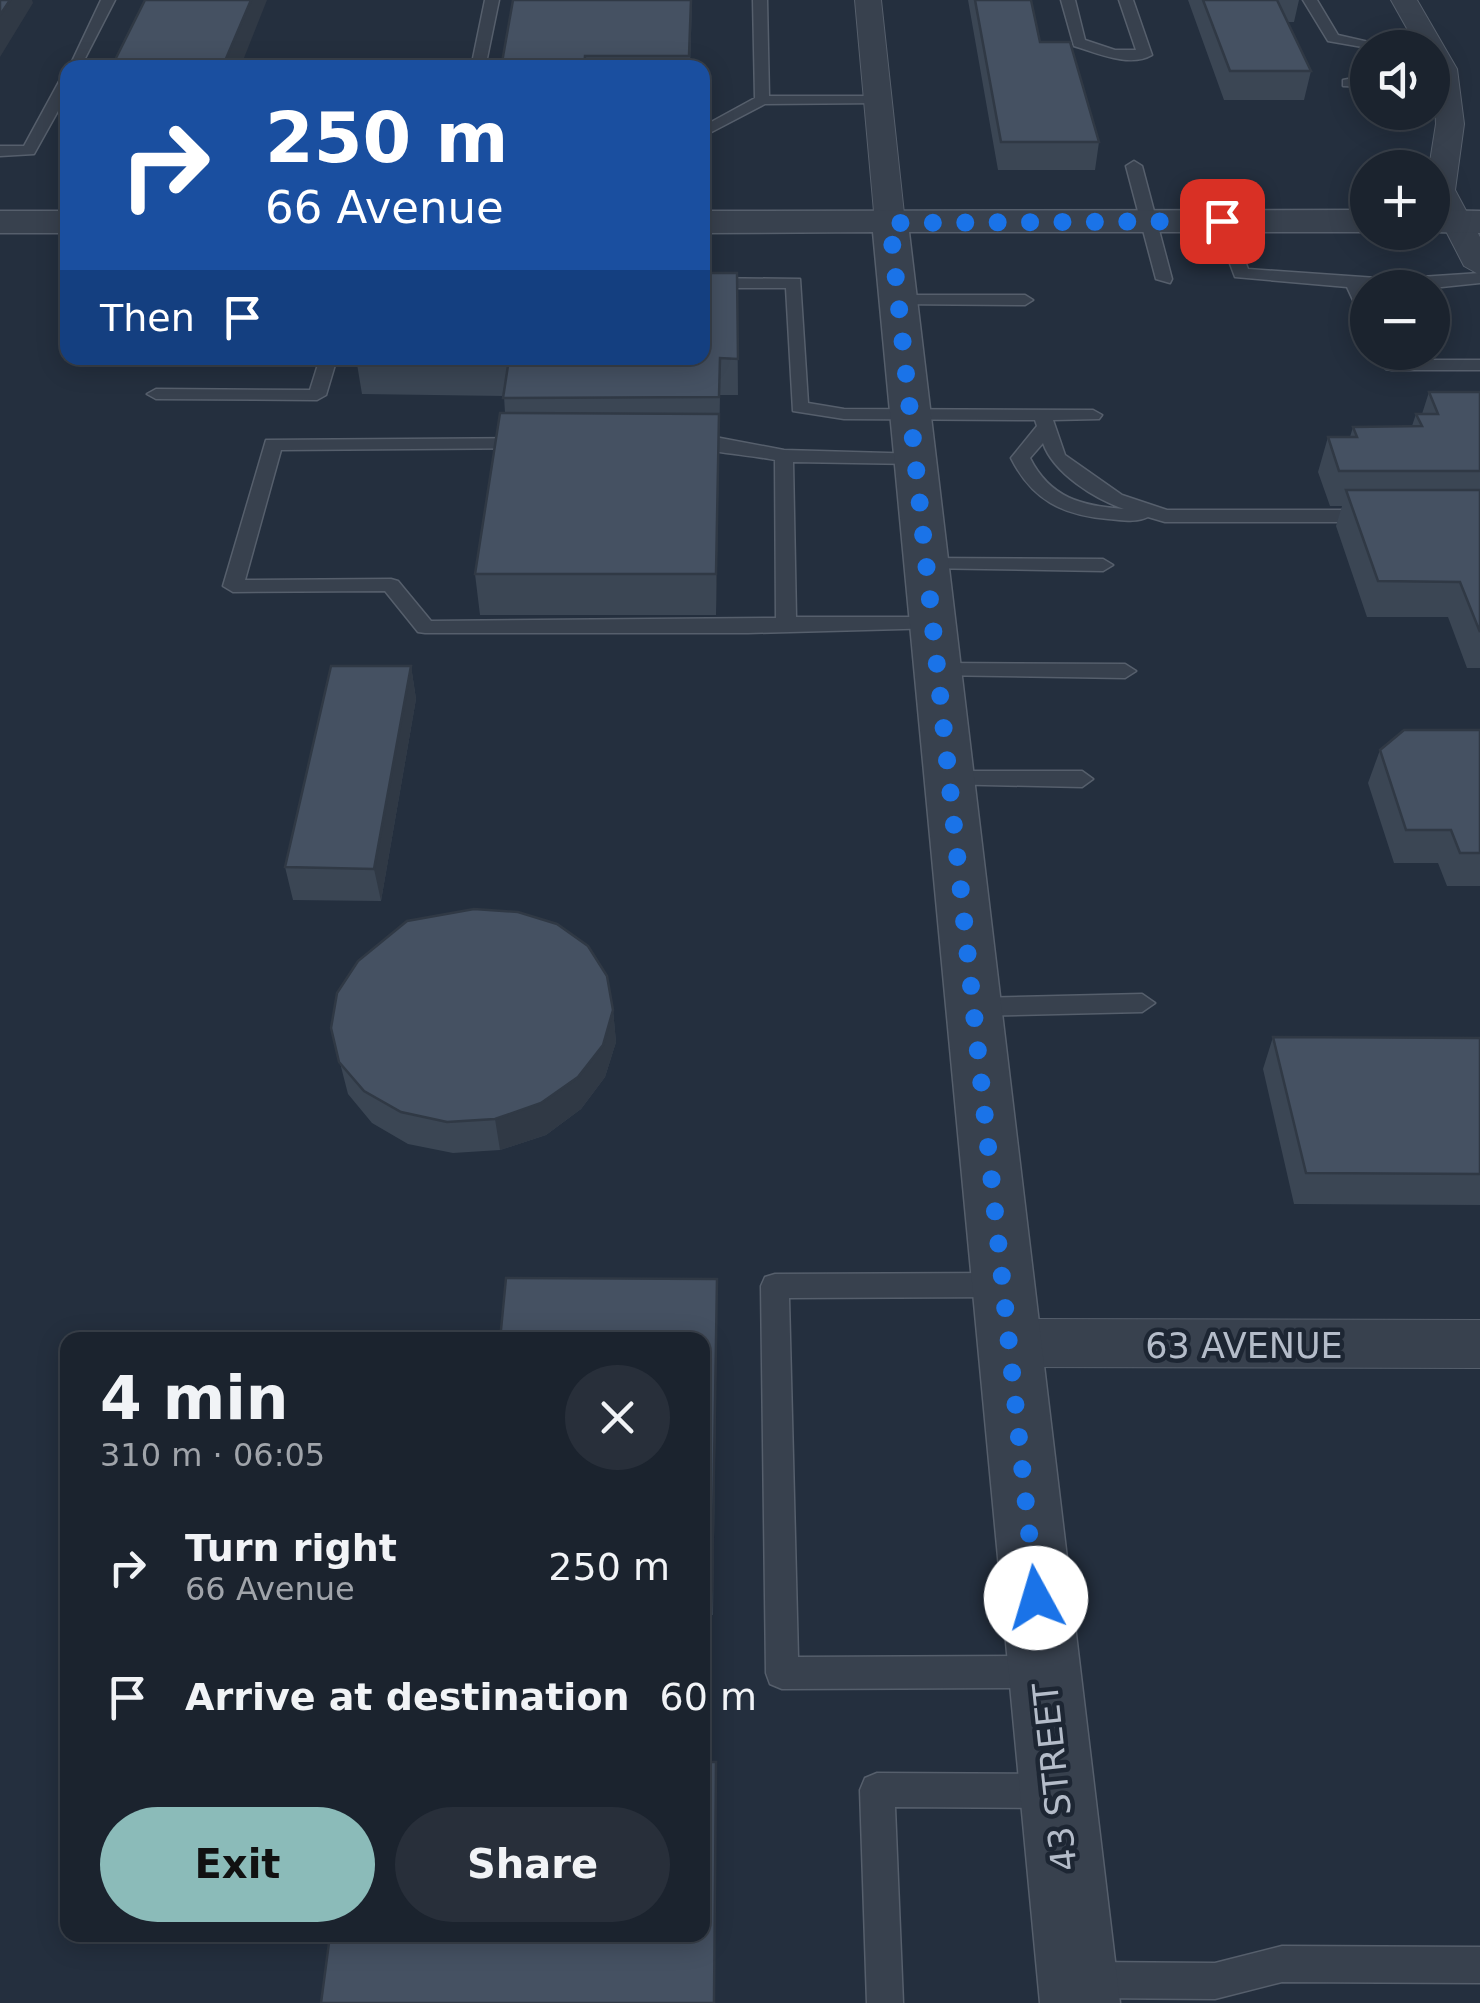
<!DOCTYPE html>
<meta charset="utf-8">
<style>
body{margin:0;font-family:"DejaVu Sans",sans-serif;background:#282f3a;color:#f1f3f6;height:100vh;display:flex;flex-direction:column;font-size:38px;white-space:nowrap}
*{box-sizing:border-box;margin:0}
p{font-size:32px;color:#a0a4aa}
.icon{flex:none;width:55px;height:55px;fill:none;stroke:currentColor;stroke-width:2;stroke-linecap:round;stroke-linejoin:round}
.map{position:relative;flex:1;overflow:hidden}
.side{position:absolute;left:60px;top:1332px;width:650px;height:610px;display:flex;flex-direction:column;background:#1b232e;border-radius:20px;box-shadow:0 5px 25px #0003,0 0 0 2px #39404a}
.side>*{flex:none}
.top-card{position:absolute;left:60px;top:60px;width:650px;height:305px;border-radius:20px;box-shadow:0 5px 25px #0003,0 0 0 2px #39404a;background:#1a4fa0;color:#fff;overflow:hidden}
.controls{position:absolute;left:1350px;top:30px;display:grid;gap:20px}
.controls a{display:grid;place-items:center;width:100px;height:100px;border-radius:50%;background:#1b232e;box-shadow:0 5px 25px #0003,0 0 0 2px #39404a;font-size:50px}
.pin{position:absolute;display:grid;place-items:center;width:85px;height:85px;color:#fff;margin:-42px;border-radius:20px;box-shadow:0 5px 15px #0006}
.me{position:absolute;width:110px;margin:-55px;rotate:354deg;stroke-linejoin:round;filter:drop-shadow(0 0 8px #0008)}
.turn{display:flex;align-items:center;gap:35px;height:210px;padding:0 40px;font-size:45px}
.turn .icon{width:130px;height:130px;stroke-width:2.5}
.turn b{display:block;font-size:70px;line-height:85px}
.then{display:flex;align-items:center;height:95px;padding:0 40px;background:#0003;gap:20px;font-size:38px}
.round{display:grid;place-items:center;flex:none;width:105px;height:105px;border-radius:52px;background:#282f3a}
.summary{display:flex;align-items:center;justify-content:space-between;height:170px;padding:0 40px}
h1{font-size:60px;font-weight:600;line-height:75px}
.button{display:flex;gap:20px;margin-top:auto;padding:20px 40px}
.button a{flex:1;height:115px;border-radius:60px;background:#8bbbb9;color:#111;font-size:40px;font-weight:600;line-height:115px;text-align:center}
.button a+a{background:#282f3a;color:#f1f3f6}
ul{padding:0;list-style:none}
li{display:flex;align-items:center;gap:30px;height:130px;padding:0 40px}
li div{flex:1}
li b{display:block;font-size:38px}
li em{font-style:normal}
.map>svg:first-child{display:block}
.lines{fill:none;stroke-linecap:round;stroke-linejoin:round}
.service-casing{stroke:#565f6c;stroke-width:3}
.minor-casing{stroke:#565f6c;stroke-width:2}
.tertiary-casing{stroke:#565f6c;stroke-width:3}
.service{fill:#38414e;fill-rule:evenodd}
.minor{fill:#38414e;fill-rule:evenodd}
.tertiary{fill:#38414e;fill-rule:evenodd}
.wall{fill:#3b4654}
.shaded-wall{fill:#303945}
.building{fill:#455162;stroke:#303945;stroke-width:2.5}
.route{stroke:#1a73e8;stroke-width:18;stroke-dasharray:0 32.4}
.labels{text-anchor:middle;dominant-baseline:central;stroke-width:9;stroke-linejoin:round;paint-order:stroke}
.street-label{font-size:35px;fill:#b4bcc9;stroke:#1d2633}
</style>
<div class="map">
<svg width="1480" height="2003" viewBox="0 0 1480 2003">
<rect width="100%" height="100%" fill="#242f3e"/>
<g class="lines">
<defs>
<path id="service" d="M 101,0 L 115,0 L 80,68 L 68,70 Z
M 485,0 L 499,0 L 485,68 L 471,68 Z
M 753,0 L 767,0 L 769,96 L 876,96 L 883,100 L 881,103 L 765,104 L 702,137 L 702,127 L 755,98 Z
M 1061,0 L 1075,0 L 1085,40 L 1115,50 L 1136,50 L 1119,0 L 1133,0 L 1152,55 C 1130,68 1097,53 1074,46 Z
M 1303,0 L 1317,0 L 1338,35 L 1395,48 L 1368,48 L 1328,41 Z
M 68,74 L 68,93 L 34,154 L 0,156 L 0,146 L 24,146 L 61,78 Z
M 1348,79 L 1368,79 L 1368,87 L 1343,86 L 1343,80 Z
M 1134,161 L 1142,166 L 1172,279 L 1170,283 L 1156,279 L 1126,166 Z
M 1216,218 L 1230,221 L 1248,269 L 1391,279 L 1480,273 L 1480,283 L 1432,288 L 1364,288 L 1368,318 L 1359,313 L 1347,287 L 1235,277 L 1214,221 Z
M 702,278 L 800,279 L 808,403 L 844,409 L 1093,410 L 1102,415 L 1099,419 L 1053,420 L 1065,455 L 1122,495 L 1167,510 L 1369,510 L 1379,516 L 1369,522 L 1165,522 L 1148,517 C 1136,523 1122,520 1108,519 C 1062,515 1032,500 1011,458 L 1037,426 L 1035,420 L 844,419 L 793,411 L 786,288 L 702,288 ZM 1043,443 C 1053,473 1095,499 1124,509 C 1082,506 1050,498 1030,458 Z
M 898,295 L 1025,295 L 1033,300 L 1025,305 L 892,304 L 892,296 Z
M 1377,352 L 1395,352 L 1398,360 L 1480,360 L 1480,370 L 1392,370 L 1386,369 Z
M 320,358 L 337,358 L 326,395 L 317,400 L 156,399 L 147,394 L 156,389 L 310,390 Z
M 715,437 L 784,450 L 922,454 L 924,458 L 915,464 L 793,462 L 796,617 L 933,617 L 940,618 L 940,628 L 748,633 L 425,633 L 418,632 L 385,591 L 233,592 L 223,586 L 266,440 L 530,438 L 539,444 L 537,448 L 281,450 L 245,580 L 391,579 L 398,581 L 431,621 L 776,618 L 775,460 C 756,456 684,449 676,443 L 685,437 Z
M 926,558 L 1103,559 L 1113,565 L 1103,571 L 919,568 L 916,564 Z
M 938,663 L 1125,664 L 1136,671 L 1125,678 L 931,675 L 927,670 Z
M 949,771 L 1082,771 L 1093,779 L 1082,787 L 941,784 L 938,779 Z
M 1142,994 L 1155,1003 L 1142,1012 L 974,1016 L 965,1014 L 961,1007 L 965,1000 L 974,998 Z
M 1003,1273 L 1013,1276 L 1017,1285 L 1013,1294 L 1003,1297 L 789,1298 L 798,1657 L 1042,1656 L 1054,1661 L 1058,1672 L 1054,1683 L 1042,1688 L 782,1689 L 770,1684 L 766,1673 L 761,1286 L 765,1277 L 775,1274 Z
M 877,1773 L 1052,1774 L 1064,1779 L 1069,1791 L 1064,1803 L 1052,1808 L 895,1807 L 903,2003 L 867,2003 L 860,1790 L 865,1778 Z
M 1282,1946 L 1480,1947 L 1480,1983 L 1282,1982 L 1215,1999 L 1087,1998 L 1074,1993 L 1069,1980 L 1074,1967 L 1087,1962 L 1215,1963 Z"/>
<path id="minor" d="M 855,0 L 881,0 L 905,223 L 890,232 L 875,223 Z
M 1391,0 L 1417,0 L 1457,69 L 1464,124 L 1455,190 L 1480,237 L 1480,275 L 1464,266 L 1432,204 L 1432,168 L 1429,168 L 1436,124 L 1432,48 L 1418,48 Z
M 1009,1319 L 1480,1320 L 1480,1368 L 1009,1367 L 990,1360 L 982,1343 L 990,1326 Z"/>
<path id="tertiary" d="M 1368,210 L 1368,232 L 909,232 L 1120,2003 L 1040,2003 L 873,232 L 702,233 L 702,211 Z
M 1432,210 L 1480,211 L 1480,233 L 1432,232 Z
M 0,211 L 68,211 L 68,233 L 0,233 Z"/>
</defs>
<use href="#service" class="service-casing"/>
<use href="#minor" class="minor-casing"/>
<use href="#tertiary" class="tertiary-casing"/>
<use href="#service" class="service"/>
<use href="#minor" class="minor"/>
<use href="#tertiary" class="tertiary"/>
</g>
<path class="wall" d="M 513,0 L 692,0 L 690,68 L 501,68 Z
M 968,0 L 1031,0 L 1040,42 L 1099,142 L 1095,170 L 998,170 Z
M 1188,0 L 1299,0 L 1294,22 L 1287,22 L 1311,71 L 1304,100 L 1224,100 Z
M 737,273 L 738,395 L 720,395 L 716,615 L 480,615 L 475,574 L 505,413 L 504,396 L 362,394 L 356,358 L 350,358 L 702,358 Z
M 199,358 L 317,358 L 316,360 L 200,360 Z
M 1429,392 L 1480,392 L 1480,668 L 1467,668 L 1448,617 L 1367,617 L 1336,526 L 1342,506 L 1330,506 L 1318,472 L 1328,437 L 1350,437 L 1353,427 L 1412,426 L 1416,414 L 1422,414 Z
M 411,666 L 416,699 L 381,901 L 293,900 L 285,867 Z
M 1480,730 L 1480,886 L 1447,886 L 1438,863 L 1394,863 L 1368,783 L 1380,750 Z
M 613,1010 L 616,1042 L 605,1077 L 581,1109 L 546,1135 L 500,1150 L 453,1153 L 408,1144 L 372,1123 L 348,1094 L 331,1028 Z
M 1273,1037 L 1480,1038 L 1480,1205 L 1294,1204 L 1263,1069 Z
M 717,1309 L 713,1615 L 702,1615 L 702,1340 Z"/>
<path class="shaded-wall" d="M 10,0 L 32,0 L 33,3 L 0,57 L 0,15 Z
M 251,0 L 267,0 L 240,68 L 222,68 Z
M 719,414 L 719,454 L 716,615 L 716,574 Z
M 411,666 L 416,699 L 381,901 L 374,869 Z
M 613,1010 L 616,1042 L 605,1077 L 581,1109 L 546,1135 L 500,1150 L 495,1119 Z
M 717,1279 L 717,1309 L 713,1615 L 712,1589 Z"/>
<path class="building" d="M 0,0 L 10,0 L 0,15 Z
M 145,0 L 251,0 L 222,68 L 111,68 Z
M 513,0 L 691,0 L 689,56 L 585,56 L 584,68 L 501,68 Z
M 975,0 L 1031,0 L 1040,42 L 1070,42 L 1099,142 L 1001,142 Z
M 1203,0 L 1277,0 L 1311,71 L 1230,71 Z
M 702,273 L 737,273 L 738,359 L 720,358 L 719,397 L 503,398 L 509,359 L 377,358 L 702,358 Z
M 1429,392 L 1480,392 L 1480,471 L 1339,471 L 1328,437 L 1357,437 L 1353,427 L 1422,426 L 1416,414 L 1438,414 Z
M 500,413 L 719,414 L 716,574 L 475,574 Z
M 1346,490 L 1480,490 L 1480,632 L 1460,582 L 1378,581 Z
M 331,666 L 411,666 L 374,869 L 285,867 Z
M 1404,730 L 1480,730 L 1480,853 L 1460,853 L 1451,830 L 1406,830 L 1380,750 Z
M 474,909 L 518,912 L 557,924 L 588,946 L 607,976 L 613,1010 L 603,1045 L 578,1077 L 541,1103 L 495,1119 L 447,1122 L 401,1112 L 364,1091 L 339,1062 L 331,1028 L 337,993 L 358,961 L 407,921 Z
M 1273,1037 L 1480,1038 L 1480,1174 L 1306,1173 Z
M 506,1278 L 717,1279 L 712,1589 L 702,1589 L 702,1340 L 500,1340 Z
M 702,1762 L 716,1762 L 714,2003 L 321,2003 L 330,1935 L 702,1935 Z"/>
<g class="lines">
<path class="route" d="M 1036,1598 L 890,223 L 1222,221"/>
</g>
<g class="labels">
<g class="street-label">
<text x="1244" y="1346">63 AVENUE</text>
<text transform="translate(1055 1777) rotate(-96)">43 STREET</text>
</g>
</g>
</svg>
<div class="controls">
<a><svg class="icon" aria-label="sound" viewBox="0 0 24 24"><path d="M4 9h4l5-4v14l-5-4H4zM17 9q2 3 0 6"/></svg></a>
<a>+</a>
<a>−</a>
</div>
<div class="pin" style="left:1222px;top:221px;background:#d93025"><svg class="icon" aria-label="arrive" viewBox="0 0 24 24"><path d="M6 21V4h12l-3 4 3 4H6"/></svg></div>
<svg class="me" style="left:1036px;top:1598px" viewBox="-20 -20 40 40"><circle r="19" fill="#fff"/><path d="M0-13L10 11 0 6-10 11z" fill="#1a73e8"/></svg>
<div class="top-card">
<div class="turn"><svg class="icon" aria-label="right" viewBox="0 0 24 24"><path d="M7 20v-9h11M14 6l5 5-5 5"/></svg><div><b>250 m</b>66 Avenue</div></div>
<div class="then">Then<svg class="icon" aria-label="arrive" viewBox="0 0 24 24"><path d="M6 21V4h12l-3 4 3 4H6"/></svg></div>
</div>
<section class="side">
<div class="summary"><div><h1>4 min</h1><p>310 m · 06:05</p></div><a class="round"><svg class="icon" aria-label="close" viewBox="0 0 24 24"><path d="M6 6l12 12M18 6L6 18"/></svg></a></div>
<ul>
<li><svg class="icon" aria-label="right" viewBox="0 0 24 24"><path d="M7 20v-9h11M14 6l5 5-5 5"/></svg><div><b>Turn right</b><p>66 Avenue</p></div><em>250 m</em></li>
<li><svg class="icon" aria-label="arrive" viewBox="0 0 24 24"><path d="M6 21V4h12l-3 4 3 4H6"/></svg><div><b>Arrive at destination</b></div><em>60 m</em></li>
</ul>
<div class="button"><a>Exit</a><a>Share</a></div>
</section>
</div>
